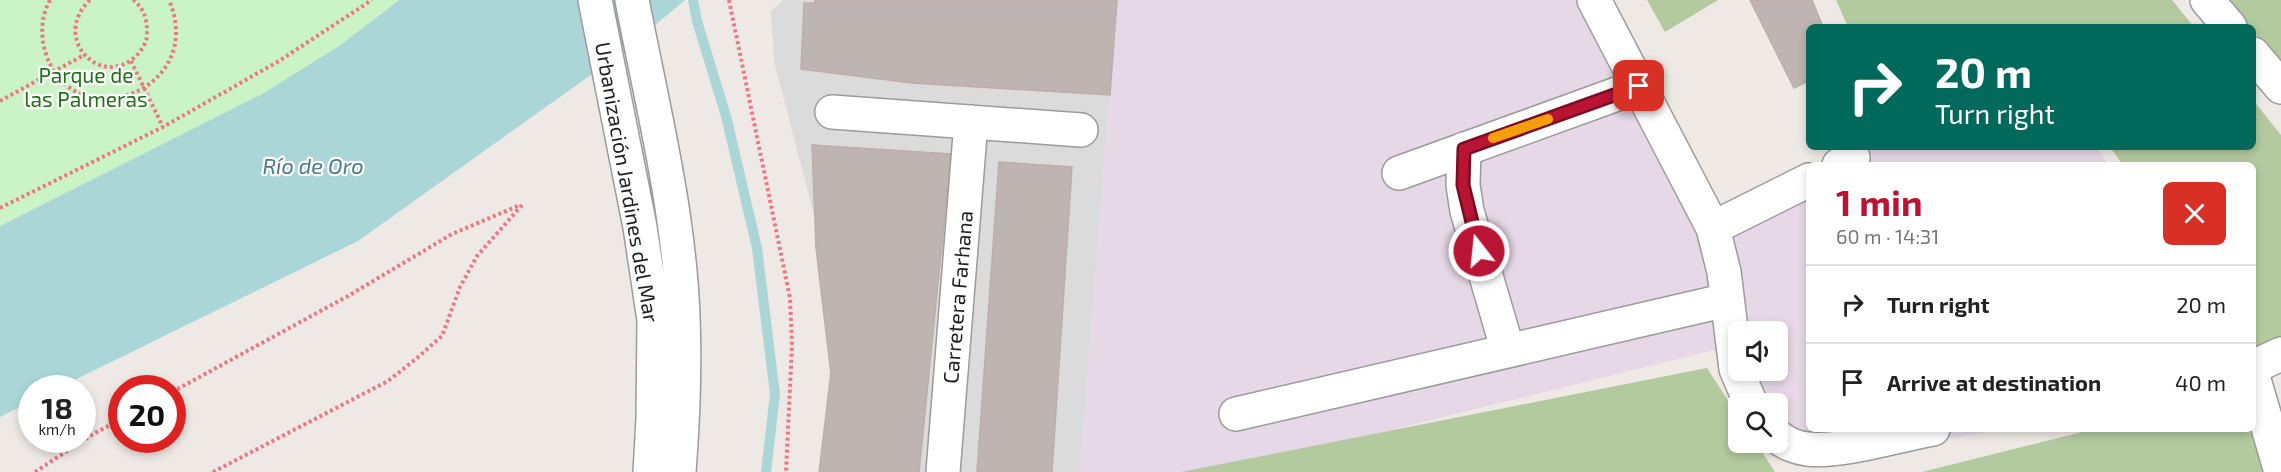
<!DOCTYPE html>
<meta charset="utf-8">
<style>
body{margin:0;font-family:"Exo 2",sans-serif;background:#f6f6f6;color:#222;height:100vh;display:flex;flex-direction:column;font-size:22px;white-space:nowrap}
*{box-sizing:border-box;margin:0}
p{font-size:20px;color:#767676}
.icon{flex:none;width:33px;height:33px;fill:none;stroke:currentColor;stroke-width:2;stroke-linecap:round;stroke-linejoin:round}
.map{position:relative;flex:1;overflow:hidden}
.sheet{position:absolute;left:1806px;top:162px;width:450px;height:270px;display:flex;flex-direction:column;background:#fff;border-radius:9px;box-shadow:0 3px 9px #0003}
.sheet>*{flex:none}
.top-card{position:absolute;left:1806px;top:24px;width:450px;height:126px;border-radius:9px;box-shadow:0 3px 9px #0003;background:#00695c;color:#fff;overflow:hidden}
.tools{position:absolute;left:1728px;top:321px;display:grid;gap:12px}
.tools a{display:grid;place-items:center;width:60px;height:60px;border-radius:9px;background:#fff;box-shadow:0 3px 9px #0003;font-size:30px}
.speed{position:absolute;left:18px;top:375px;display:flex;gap:12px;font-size:30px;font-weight:700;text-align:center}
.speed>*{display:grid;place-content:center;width:78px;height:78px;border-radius:50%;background:#fff;box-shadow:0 3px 9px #0003;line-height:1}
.speed small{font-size:15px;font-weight:400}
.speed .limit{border:9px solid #d22;background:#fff;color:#111}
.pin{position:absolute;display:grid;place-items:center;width:51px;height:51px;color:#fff;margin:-26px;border-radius:12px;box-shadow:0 3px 9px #0006}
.me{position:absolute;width:66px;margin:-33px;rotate:344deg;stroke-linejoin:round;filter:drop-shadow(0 0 4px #0008)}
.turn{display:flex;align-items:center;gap:21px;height:126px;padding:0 30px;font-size:27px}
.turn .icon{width:78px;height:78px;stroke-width:2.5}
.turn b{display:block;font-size:42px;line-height:51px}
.round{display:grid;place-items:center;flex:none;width:63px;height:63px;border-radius:9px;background:#f6f6f6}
.summary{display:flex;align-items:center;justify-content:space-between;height:102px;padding:0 30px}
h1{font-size:36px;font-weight:700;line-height:45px;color:#b91433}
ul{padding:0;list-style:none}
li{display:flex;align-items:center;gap:18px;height:78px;padding:0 30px;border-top:2px solid #e0e0e0}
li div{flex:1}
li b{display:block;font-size:22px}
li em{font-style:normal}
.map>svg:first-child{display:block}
.residential{fill:#dcdbdb}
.industrial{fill:#e6d8e6;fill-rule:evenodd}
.forest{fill:#b3c99e}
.park{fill:#cbf4c6}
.water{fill:#aad6d7}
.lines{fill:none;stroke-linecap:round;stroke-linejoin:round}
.stream{stroke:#aad6d7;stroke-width:10}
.building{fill:#beb4b2;stroke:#beaea9;stroke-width:1.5}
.minor-casing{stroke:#9b9b9b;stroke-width:36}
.path{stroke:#ec7882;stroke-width:4;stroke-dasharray:3 3;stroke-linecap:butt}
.minor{stroke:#fff;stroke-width:33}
.route-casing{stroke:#780d21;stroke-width:15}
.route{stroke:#b91433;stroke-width:10}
.slow{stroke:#f59e0b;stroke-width:10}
.labels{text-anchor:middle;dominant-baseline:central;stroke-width:4.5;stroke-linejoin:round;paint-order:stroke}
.park-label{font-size:21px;fill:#207216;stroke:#fff}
.street-label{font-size:21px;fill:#1e1e1e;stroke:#fff}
.water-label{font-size:22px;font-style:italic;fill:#4a7a8e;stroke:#fff}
</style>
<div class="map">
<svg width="2281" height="472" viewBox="0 0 2281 472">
<rect width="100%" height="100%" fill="#eee9e5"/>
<path class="residential" d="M 783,0 L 1117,0 L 1080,472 L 820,472 L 830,366 L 826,296 L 814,215 L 774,61 L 771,11 Z"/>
<path class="industrial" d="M 1117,0 L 1606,0 L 1715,209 L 1809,171 L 1809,429 L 2002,429 L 1851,456 L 1778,442 L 1778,404 L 1739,403 L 1714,350 L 1355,439 L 1193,472 L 1080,472 ZM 1738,332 L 1778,332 L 1778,370 L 1738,370 Z
M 1867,147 L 2096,147 L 2109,165 L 1823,165 Z"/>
<path class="forest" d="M 1647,0 L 1718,0 L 1665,32 Z
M 1836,0 L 2172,0 L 2194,27 L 1848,27 Z
M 2227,0 L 2281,0 L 2281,65 L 2253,31 L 2253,27 L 2249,27 Z
M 2253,100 L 2281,135 L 2281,350 L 2253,351 L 2253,165 L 2123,165 L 2110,147 L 2253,147 Z
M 1707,368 L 1738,416 L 1738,442 L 1756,443 L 1775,472 L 1181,472 Z
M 2094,429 L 2253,429 L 2281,472 L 1922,472 Z"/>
<path class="park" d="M 0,0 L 398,0 L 339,46 L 262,94 L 0,226 Z"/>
<path class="water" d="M 399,0 L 685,0 L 623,52 L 358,241 L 58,388 L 32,388 L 31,401 L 0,417 L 0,226 L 262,94 L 339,46 Z"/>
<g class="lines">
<path class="stream" d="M 693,0 L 697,21 L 726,116 L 757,248 L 775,394 L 766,472"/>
</g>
<path class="building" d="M 815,0 L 1117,0 L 1110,95 L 912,83 L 801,69 L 804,3 L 815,3 Z
M 1750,0 L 1812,0 L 1823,27 L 1809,27 L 1809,81 L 1794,88 Z
M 812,145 L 951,154 L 919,472 L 819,472 L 831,374 L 816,248 Z
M 999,162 L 1072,167 L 1052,472 L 977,472 Z"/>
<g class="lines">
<defs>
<path id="minor" d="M 595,0 L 640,227 L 654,320 L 653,419 L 650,472
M 632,0 C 652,104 679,210 683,316 C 685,368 683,421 679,472
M 1594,0 L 1713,228 L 1724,272 L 1736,369 L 1751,404
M 2207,0 L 2230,27
M 2253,54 L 2281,87
M 832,112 L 1081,130
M 1464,149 L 1463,185 L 1467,211 L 1508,351
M 1839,165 L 1853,158
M 1399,173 L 1639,86
M 1713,228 L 1809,180
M 2253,367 L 2281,354
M 2253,376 L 2281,472
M 1236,414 L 1727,300
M 1778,437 C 1785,443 1797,448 1807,449 C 1840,453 1899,435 1933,429
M 943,472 L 971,122"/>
</defs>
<use href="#minor" class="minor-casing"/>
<path class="path" d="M 50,0 C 41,16 40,36 46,54 C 73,139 208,92 169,0
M 90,0 C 50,38 101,90 136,56 C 142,50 148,41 147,32 C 147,19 144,8 133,0
M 729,0 L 790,298 L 792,345 L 786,472
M 131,61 L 163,127
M 0,101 L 84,55
M 0,208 L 163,127 L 279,61 L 372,0
M 172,392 L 348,296 L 452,234 L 520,205
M 35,472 L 93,434 L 122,419
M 213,472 L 388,381 L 417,358 L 442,336 L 460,287 L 477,256 L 523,204"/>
<use href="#minor" class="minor"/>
</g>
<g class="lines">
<defs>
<path id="route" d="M 1479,251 L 1463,185 L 1464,149 L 1639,86"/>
</defs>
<use href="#route" class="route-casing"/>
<use href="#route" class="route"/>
<path class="slow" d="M 1493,138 L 1548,119"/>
</g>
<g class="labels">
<g class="park-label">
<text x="86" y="74">Parque de<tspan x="86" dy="24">las Palmeras</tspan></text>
</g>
<g class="street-label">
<text transform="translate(628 182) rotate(80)">Urbanización Jardines del Mar</text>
<text transform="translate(957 297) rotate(-85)">Carretera Farhana</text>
</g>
<g class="water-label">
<text x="313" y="165">Río de Oro</text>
</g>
</g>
</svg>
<div class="tools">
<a><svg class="icon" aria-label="sound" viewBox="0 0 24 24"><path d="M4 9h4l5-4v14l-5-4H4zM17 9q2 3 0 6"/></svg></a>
<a><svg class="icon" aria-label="search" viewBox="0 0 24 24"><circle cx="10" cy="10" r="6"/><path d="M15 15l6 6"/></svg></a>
</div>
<div class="speed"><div>18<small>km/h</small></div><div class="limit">20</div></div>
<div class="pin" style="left:1639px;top:86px;background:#d93025"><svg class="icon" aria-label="arrive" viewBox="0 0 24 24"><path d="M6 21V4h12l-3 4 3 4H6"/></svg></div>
<svg class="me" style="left:1479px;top:251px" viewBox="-20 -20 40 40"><circle r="17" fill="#b91433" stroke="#fff" stroke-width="3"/><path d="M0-11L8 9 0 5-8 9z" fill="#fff"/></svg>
<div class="top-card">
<div class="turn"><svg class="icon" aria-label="right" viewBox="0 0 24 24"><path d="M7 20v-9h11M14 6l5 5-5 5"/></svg><div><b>20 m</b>Turn right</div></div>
</div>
<section class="sheet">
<div class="summary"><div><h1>1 min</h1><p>60 m · 14:31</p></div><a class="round" style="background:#d93025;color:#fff"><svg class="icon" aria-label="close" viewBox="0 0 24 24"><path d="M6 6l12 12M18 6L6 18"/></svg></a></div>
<ul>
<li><svg class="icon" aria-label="right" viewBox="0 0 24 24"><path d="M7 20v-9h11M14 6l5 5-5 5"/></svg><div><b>Turn right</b></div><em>20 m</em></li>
<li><svg class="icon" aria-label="arrive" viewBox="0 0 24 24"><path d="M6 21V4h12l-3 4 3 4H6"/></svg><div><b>Arrive at destination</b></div><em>40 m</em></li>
</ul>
</section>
</div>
